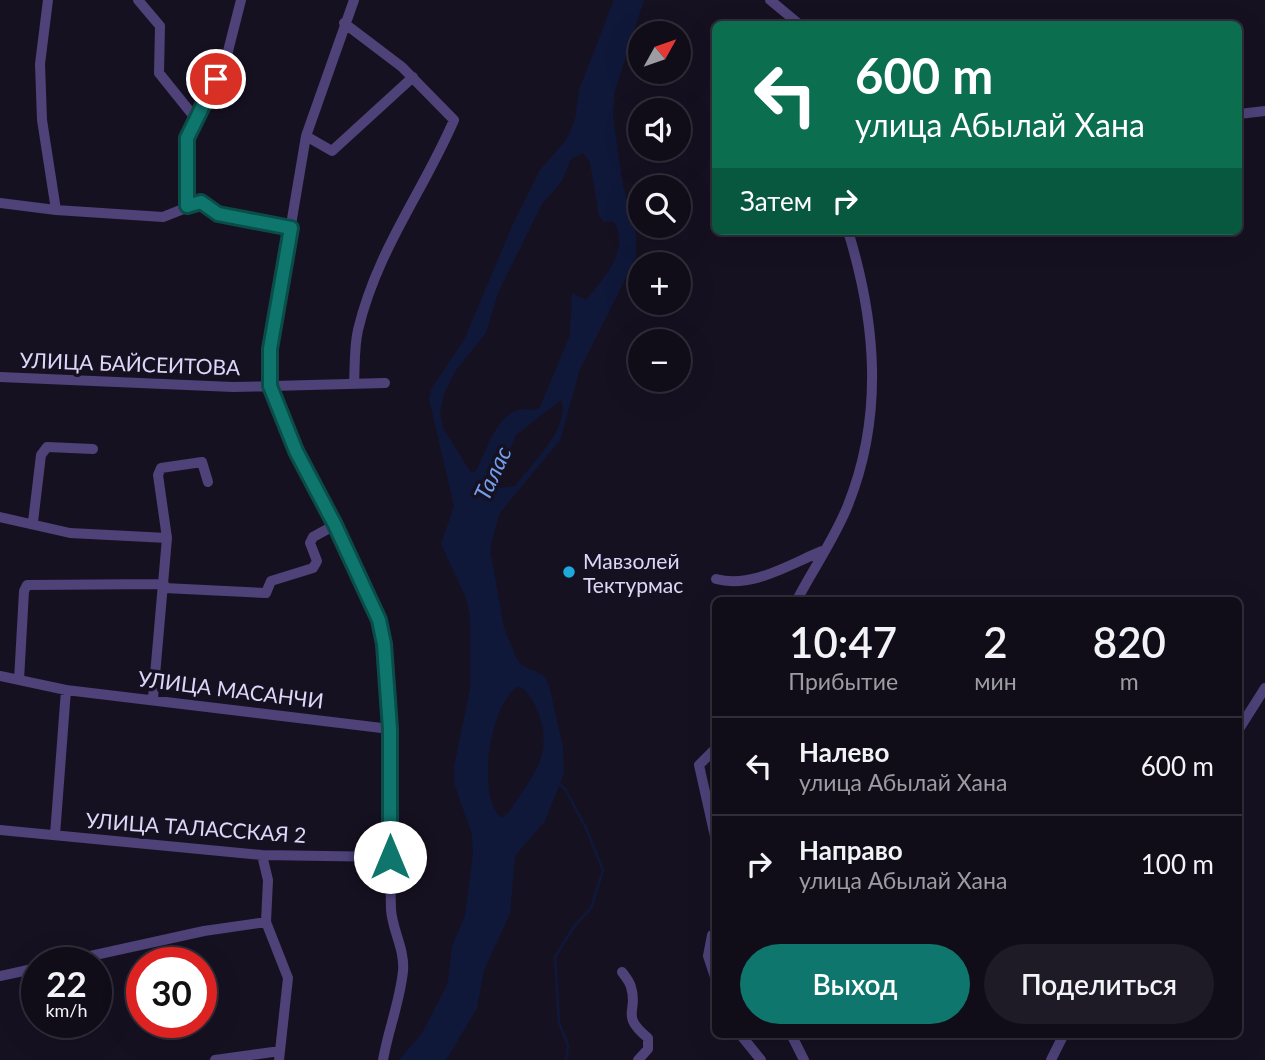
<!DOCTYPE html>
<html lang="ru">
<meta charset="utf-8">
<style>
body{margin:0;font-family:Lato,sans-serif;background:#1e1b26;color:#f1f3f6;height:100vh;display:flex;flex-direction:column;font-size:26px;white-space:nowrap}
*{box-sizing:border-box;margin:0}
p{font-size:23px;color:#9c9ca2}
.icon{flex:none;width:38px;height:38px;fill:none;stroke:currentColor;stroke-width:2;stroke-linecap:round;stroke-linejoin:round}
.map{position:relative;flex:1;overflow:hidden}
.side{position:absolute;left:712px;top:597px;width:530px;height:441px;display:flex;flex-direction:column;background:#100d19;border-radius:10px;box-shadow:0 7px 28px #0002,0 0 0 2px #302d38}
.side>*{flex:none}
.top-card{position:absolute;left:712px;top:21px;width:530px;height:214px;border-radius:10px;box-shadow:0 7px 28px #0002,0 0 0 2px #302d38;background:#0b6e4f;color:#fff;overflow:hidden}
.needle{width:46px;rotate:50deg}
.tools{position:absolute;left:628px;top:21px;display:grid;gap:14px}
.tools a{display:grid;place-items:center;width:63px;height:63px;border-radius:50%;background:#100d19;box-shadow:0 7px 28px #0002,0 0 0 2px #302d38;font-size:35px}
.speed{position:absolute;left:21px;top:947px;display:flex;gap:14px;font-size:35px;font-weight:700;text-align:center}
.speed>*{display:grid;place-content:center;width:91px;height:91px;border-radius:50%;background:#100d19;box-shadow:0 7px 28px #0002,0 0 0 2px #302d38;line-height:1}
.speed small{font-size:18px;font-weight:400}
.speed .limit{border:10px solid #d22;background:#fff;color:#111}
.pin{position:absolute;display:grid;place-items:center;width:60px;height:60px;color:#fff;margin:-30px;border:4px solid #fff;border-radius:50%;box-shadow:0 2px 7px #0007}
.me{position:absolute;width:77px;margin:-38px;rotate:0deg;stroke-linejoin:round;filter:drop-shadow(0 0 5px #0008)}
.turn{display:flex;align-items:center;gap:24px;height:147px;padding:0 28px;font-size:32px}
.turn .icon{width:91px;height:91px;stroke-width:2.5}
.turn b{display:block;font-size:49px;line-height:60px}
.then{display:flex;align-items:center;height:66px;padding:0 28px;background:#0003;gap:14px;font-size:26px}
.eta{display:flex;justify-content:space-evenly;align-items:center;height:119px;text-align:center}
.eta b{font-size:42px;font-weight:600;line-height:49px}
.cta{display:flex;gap:14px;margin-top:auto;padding:14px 28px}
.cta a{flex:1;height:80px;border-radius:42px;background:#0f766e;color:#fff;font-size:28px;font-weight:600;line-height:80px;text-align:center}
.cta a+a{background:#1e1b26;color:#f1f3f6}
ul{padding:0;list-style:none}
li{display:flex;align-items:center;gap:21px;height:98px;padding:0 28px;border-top:2px solid #302d38}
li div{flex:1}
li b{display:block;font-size:26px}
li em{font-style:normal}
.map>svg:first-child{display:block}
.water{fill:#10183a;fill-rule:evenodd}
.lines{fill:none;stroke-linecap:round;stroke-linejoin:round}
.stream{stroke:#10183a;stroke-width:2.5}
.minor{stroke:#4e4279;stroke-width:10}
.route-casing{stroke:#0a4d48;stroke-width:18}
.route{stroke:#0f766e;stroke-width:12}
.poi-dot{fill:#1fa8dc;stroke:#161121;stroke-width:2.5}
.labels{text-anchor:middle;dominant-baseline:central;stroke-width:7;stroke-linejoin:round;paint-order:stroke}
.street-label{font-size:21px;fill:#e0d6f9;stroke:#161121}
.poi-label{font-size:21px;fill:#e0d6f9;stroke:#161121;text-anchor:start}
.water-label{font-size:23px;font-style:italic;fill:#729eeb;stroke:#161121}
</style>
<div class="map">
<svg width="1265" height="1060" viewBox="0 0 1265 1060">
<rect width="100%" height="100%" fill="#161121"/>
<path class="water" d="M 614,0 L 644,0 L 614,94 L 613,117 L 623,186 L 636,234 L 636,258 L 580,369 L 560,440 L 499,514 L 490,549 L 504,628 L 516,657 L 521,665 L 543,675 L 549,685 L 563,747 L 564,774 L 545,821 L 515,856 L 510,914 L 484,970 L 477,1008 L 446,1060 L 399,1060 L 422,1033 L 448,983 L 452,946 L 465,916 L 473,853 L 472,834 L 454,783 L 454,767 L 470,689 L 470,615 L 466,598 L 441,544 L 454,506 L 429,399 L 431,390 L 465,338 L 512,226 L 540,170 L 566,140 L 575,120 L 579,90 ZM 583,153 L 590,162 L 599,216 L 604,222 L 614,222 C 631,249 603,280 586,300 L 572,293 L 570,335 L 540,407 C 532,413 527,407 518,410 C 495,417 486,453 476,471 L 471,473 L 443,428 L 440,413 L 445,391 L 456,370 L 486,333 L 498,293 L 542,204 L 562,181 L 571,159 ZM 561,400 C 572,426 530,466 515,486 L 501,488 L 497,479 L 516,435 ZM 519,686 C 529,692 534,702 538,712 C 555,756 531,777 509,812 L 502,818 C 475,797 490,701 519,686 Z"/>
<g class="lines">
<path class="stream" d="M 559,784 L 565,789 L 585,826 L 603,870 L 591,908 L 573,928 L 555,957 L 559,1023 L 568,1045 L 566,1060"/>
<path class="minor" d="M 48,0 L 40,64 L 42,120 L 56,210
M 138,0 L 160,26 L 159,73 L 196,119
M 354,0 L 306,136 L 270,349 L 270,386 L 296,451 L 379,620 C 401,708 388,818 391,909 C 392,930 405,949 403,971 C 400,1001 388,1031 383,1060
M 770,0 L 799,24
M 344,23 L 402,67 L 454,120 C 423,192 377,250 358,330 C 354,347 355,366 354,384
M 1239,114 L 1265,111
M 306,136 L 332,151 L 413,77
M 0,203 L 56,210 L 163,217 L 201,202 L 218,214 L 291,228
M 187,206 L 187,138 L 226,59 L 241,0
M 0,377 L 233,387 L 385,383
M 0,517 L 70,533 L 167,538
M 33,522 L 41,455 L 47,447 L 93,449
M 716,579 C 752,589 790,564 822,551
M 164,588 L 266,593 L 271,581 L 313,568 L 317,561 L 310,543 L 313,537 L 335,525
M 797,600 C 813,569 835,538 848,505 C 884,415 876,322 848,231
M 0,676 L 66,690 L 390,729
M 19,680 L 24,591 L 27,585 L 164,584
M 153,698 L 167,538 L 158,475 L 161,468 L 202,462 L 208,482
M 1239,729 L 1265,688
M 716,748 L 699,765 L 716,841
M 0,830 L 262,855 L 390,857
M 55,835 L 66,690
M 266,922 L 288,978 L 279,1060
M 716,934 L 712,935 L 708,956 L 716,980
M 63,962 L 204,931 L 266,922 L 268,880 L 262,855
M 622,972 C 625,976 630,982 631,987 C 639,1012 619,1014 648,1038 L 648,1049 L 638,1060
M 0,976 L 37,968
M 740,1034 L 761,1060
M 791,1034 L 804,1060
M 215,1060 L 280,1051
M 1051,1060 L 1064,1034"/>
</g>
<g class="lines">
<defs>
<path id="route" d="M 216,79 L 187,138 L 187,206 L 201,202 L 218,214 L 291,228 L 270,349 L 270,386 L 296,451 L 335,525 L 379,620 L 384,644 L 390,729 L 390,857"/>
</defs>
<use href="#route" class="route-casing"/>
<use href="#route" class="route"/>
</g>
<circle class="poi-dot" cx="569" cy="572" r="7"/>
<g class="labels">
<g class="street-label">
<text transform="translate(130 363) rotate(2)">УЛИЦА БАЙСЕИТОВА</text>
<text transform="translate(231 689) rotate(7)">УЛИЦА МАСАНЧИ</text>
<text transform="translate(196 827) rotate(4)">УЛИЦА ТАЛАССКАЯ 2</text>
</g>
<g class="poi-label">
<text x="583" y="560">Мавзолей<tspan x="583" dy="24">Тектурмас</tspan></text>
</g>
<g class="water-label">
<text transform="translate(492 473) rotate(-65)">Талас</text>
</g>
</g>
</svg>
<div class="tools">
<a><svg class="needle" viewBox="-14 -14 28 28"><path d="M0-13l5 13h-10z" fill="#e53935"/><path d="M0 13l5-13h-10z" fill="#9c9ca2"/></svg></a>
<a><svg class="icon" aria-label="sound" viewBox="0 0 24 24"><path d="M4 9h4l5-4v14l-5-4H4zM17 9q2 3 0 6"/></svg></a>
<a><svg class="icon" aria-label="search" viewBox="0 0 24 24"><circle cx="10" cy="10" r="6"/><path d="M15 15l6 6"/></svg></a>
<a>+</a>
<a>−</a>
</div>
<div class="speed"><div>22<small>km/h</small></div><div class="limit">30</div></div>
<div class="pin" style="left:216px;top:79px;background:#d93025"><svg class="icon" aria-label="arrive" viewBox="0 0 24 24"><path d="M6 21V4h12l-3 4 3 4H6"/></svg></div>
<svg class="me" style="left:390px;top:857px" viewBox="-20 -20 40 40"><circle r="19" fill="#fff"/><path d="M0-13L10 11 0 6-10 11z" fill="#0f766e"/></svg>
<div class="top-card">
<div class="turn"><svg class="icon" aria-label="left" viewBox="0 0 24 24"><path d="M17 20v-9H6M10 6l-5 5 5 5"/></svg><div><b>600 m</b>улица Абылай Хана</div></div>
<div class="then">Затем<svg class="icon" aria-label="right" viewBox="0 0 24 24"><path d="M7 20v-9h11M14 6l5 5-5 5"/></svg></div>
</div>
<section class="side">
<div class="eta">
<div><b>10:47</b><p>Прибытие</p></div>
<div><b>2</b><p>мин</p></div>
<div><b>820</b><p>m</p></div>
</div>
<ul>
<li><svg class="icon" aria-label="left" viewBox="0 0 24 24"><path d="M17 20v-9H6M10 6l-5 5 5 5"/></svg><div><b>Налево</b><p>улица Абылай Хана</p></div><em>600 m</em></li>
<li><svg class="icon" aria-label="right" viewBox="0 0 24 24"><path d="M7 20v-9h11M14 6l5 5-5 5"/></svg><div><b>Направо</b><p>улица Абылай Хана</p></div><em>100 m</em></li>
</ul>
<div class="cta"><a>Выход</a><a>Поделиться</a></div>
</section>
</div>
